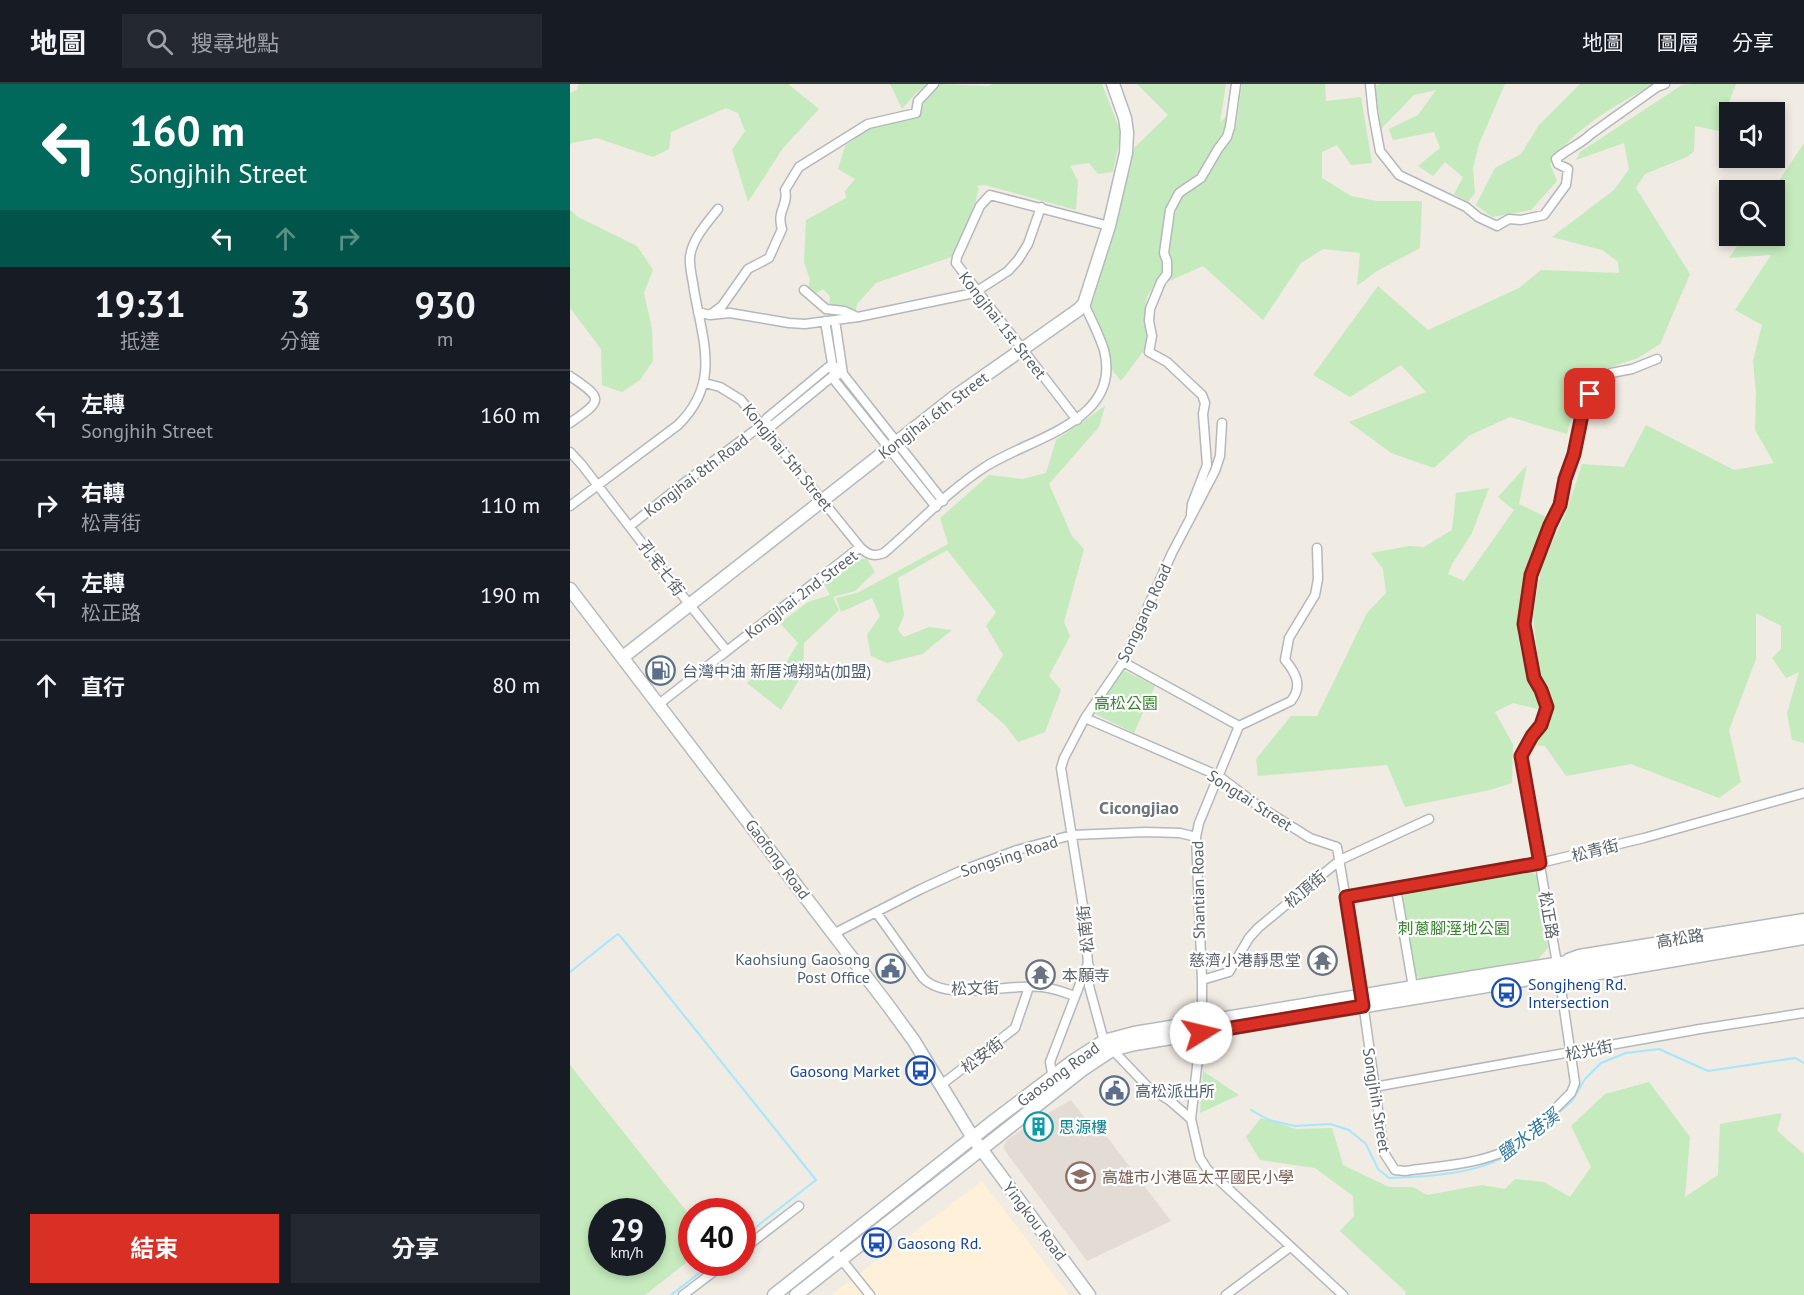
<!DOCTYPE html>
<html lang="zh-TW">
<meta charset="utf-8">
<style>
body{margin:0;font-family:"PT Sans","Noto Sans TC",sans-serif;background:#242831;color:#f1f3f6;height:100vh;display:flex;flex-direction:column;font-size:22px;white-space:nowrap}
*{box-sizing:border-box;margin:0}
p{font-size:20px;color:#9ea1a6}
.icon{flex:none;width:33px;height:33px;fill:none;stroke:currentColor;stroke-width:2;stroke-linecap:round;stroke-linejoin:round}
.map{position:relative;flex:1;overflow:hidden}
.panel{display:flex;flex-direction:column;background:#171b24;width:570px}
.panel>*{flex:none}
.top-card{background:#00695c;color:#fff;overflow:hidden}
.buttons{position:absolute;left:1149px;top:18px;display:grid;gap:12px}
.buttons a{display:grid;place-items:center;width:66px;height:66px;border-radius:0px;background:#171b24;box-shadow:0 3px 9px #0003;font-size:30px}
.speed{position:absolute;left:18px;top:1114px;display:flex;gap:12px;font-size:30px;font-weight:700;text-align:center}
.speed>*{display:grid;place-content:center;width:78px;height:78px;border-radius:50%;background:#171b24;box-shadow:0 3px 9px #0003;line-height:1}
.speed small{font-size:15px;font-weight:400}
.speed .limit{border:9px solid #d22;background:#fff;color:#111}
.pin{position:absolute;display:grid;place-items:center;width:51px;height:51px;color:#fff;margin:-26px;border-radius:12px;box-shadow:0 3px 9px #0006}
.me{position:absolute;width:66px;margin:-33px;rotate:81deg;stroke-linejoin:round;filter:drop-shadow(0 0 4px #0008)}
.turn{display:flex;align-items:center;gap:21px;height:126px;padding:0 30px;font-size:27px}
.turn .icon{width:78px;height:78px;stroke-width:2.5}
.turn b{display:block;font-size:42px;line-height:51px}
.lanes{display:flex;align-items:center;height:57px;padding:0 30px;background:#0003;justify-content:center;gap:30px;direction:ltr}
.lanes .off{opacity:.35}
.eta{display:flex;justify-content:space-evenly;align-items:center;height:102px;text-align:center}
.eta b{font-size:36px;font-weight:700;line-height:42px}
.cta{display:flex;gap:12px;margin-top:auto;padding:12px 30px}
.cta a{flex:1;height:69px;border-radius:0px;background:#d93025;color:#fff;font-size:24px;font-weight:700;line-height:69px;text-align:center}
.cta a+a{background:#242831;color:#f1f3f6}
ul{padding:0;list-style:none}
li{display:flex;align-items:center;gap:18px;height:90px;padding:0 30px;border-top:2px solid #363941}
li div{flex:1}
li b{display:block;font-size:22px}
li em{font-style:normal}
header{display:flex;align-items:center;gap:36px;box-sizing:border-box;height:84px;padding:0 30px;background:#171b24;border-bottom:2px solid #363941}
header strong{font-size:28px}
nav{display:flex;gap:33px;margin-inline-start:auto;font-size:21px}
.search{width:420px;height:54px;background:#242831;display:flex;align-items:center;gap:15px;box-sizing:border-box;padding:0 21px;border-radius:0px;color:#9ea1a6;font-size:22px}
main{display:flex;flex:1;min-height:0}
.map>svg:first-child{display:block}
.commercial{fill:#fff0d9}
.education{fill:#e2dcd4}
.green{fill:#c5eabd;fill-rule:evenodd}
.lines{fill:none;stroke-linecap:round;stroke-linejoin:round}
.stream{stroke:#a4e7ff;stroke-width:2}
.street-casing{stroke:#b4b8bc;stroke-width:11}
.secondary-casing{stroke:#b5babf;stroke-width:15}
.street{stroke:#fff;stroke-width:8}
.secondary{stroke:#fff;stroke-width:12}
.route-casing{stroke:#8d1f18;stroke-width:15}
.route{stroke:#d93025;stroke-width:10}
.labels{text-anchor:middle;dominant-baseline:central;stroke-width:4.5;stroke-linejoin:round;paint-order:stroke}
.street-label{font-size:16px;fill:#5b6266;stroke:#fff}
.service-label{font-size:16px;fill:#4e5e75;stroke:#fff;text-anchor:start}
.park-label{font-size:16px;fill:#36852b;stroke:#fff}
.worship-label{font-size:16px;fill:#5b616d;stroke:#fff;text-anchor:end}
.transit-label{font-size:16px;fill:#164399;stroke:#fff;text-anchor:start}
.culture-label{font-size:16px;fill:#0d838f;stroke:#fff;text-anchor:start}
.education-label{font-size:16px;fill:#785e54;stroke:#fff;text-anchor:start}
.neighbourhood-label{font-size:18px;font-weight:bold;fill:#6c7478;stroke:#fff}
.water-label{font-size:18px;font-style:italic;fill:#2f79a0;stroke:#fff}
</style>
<header>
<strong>地圖</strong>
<div class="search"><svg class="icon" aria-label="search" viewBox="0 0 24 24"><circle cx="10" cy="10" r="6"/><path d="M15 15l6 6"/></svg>搜尋地點</div>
<nav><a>地圖</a><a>圖層</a><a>分享</a></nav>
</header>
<main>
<section class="panel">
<div class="top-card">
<div class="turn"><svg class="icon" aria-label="left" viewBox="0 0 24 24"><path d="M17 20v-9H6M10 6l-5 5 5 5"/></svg><div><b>160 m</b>Songjhih Street</div></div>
<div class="lanes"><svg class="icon" aria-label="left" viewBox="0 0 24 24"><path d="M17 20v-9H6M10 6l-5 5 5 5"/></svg><svg class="icon off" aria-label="ahead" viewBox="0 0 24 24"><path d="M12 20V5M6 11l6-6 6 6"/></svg><svg class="icon off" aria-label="right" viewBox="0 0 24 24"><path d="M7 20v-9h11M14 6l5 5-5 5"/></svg></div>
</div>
<div class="eta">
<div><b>19:31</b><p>抵達</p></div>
<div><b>3</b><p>分鐘</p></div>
<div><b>930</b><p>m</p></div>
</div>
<ul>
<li><svg class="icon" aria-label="left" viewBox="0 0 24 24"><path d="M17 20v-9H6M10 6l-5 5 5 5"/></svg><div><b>左轉</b><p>Songjhih Street</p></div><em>160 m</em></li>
<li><svg class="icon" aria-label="right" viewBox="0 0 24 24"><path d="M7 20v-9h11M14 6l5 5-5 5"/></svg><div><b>右轉</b><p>松青街</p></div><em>110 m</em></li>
<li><svg class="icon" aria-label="left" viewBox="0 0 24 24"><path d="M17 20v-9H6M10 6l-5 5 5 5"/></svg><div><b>左轉</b><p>松正路</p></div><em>190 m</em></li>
<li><svg class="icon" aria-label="ahead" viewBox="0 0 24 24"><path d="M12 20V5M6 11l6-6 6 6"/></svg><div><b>直行</b></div><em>80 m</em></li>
</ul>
<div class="cta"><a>結束</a><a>分享</a></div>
</section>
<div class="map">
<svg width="1234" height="1211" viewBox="0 0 1234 1211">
<rect width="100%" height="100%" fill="#f0ebe3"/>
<path class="commercial" d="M 412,1097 L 499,1211 L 261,1211 Z"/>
<path class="education" d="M 501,1016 L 528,1050 L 534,1049 L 601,1137 L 517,1177 L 433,1064 L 437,1056 L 461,1039 Z"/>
<path class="green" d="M 9,0 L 218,0 L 249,25 L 213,64 L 178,118 L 162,66 L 175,47 L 168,29 L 156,24 L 101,48 L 99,65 L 83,73 L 27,54 L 2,59 L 0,61 L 0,9 L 7,6 Z
M 320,0 L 357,0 L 345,10 L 332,25 Z
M 370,0 L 419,2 L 422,0 L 532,0 L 551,49 L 543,88 L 528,90 L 519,79 L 500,82 L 508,97 L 506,126 L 415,101 L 407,102 L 409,104 L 405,119 L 384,172 L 306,199 L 287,220 L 285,230 L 258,233 L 260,212 L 253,205 L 247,209 L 238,204 L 240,196 L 234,178 L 236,136 L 276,114 L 275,107 L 285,95 L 268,85 L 275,62 L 285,55 L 286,50 L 303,38 L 351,30 L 354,18 Z
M 567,0 L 656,0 L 650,38 L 657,32 L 656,47 L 637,77 L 628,89 L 605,107 L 593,141 L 591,175 L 594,188 L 577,212 L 574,237 L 578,258 L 572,269 L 551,297 L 539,282 L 539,270 L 520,222 L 524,214 L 562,66 L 598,31 Z
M 672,0 L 755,0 L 756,17 L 791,13 L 802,79 L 781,81 L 767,61 L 752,68 L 752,94 L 781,112 L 807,117 L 852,117 L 850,164 L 807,187 L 787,202 L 790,169 L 753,165 L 731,179 L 693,236 L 633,182 L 597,198 L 602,173 L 597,166 L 608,117 L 630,99 L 666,43 Z
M 811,0 L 935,0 L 909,60 L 903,84 L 905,109 L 898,118 L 884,110 L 893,93 L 875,78 L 863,92 L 848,82 L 870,64 L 864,48 L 823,56 L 819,45 L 848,31 L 866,6 L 844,11 L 811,45 L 805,2 Z
M 1010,0 L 1084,0 C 1046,21 1005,43 980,80 L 987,97 L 961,126 L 922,133 L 906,121 L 925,84 L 951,70 L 969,41 Z
M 1123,0 L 1166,0 L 1159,18 L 1172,28 L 1160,28 L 1159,49 L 1125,42 L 1124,67 L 1117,73 L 1075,90 L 1066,104 L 1120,190 L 1090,260 L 1068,274 L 1035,285 L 1010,301 L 997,350 L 940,333 L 900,351 L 864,384 L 821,369 L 779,338 L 856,308 L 831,281 L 780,313 L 743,291 L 808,202 L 858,246 L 949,204 L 971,186 L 1049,189 L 1048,178 L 1032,166 L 982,153 L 1044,106 L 1059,85 L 1054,59 L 1006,76 L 1010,68 L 1112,1 Z
M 1234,59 L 1234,659 L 1222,656 L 1217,629 L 1229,588 L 1216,594 L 1202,574 L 1211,565 L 1211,542 L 1186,529 L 1186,575 L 1159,646 L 1171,698 L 1149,714 L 1061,680 L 996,692 L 975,662 L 963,661 L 978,639 L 983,621 L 980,609 L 969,587 L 963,530 L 972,481 L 996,429 L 1012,380 L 1054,383 L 1076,341 L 1164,386 L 1204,379 L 1185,346 L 1186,309 L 1183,277 L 1192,241 L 1165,226 L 1201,171 L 1159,174 L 1174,152 L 1204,152 L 1203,106 Z
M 0,126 L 8,133 L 67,162 L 83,186 L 74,209 L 82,245 L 83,277 L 70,296 L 52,308 L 32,301 L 31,265 L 0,224 Z
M 535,322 L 529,343 L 479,400 L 502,452 L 514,465 L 494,538 L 500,552 L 479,592 L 491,606 L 475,648 L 448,658 L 435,641 L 406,616 L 433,571 L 416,542 L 426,528 L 377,466 L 328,494 L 334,531 L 328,546 L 334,553 L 359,543 L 382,546 L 352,570 L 317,579 L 301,572 L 297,551 L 310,532 L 302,514 L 271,528 L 266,514 L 287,509 L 378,460 L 370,434 L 419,391 L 453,395 L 476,389 L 486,356 Z
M 957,381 L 949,420 L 976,433 C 968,462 945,521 948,550 C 951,576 962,603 972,626 L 943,619 L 925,628 L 943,660 L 942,699 L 920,706 L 835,723 L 817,681 L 688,692 L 686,675 L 721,632 L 747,632 L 797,529 L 816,509 L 813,485 L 801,469 L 839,462 L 854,463 L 882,446 L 886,409 L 919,404 L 902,449 L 882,480 L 878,490 L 894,497 L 944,426 L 928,413 Z
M 288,475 L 297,475 L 305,488 L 285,507 L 263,513 L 269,526 L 234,559 L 233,589 L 211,626 L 177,599 L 200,578 L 211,587 L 228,559 L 210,539 L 238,518 L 260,511 L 254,500 Z
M 553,586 L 585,602 L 564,649 L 525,630 Z
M 959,786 L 967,792 L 978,864 L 968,875 L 851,895 L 845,891 L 833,814 L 837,806 Z
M 0,981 L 121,1133 L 121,1175 L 75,1211 L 0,1211 ZM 32,1128 L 82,1128 L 82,1179 L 32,1179 Z
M 633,987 L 669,1011 L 630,1029 Z
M 1079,998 L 1120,1053 L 1115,1113 L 1148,1091 L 1150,1040 L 1212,1029 L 1207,1047 L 1234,1070 L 1234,1211 L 835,1211 L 836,1208 L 770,1147 L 784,1132 L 783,1112 L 745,1084 L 690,1076 L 676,1053 L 691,1034 L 726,1045 L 762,1044 L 773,1081 L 819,1103 L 843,1103 L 857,1111 L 912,1101 L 935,1105 L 945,1095 L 974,1098 L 1000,1113 L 1021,1083 L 1001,1042 L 1035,1010 Z"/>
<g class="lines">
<path class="stream" d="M 0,888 L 45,852 L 48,850 L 51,853 L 246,1096 L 172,1154
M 681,1026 L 699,1036 L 725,1042 L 760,1040 L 779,1046 L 796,1060 L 808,1085 L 819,1094 C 853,1093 912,1090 940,1069
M 979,1037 L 1002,1017 L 1015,995 L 1031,979 L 1056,969 L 1089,965 L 1138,987 L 1225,974 L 1234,979
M 101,1211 L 142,1179"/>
<defs>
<path id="street" d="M 800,0 L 803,29 L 810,67 L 829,91 L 896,123 L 908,133 L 927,142 L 939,135 L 951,136 L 974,131 L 996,101 L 998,85 L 988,80 L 986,75 C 997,65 1011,60 1021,50 L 1087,3 L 1095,0
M 234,206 L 256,225 L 274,227 L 285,232
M 128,228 L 140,231 L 152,222 L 178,185 L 199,174 L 212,145 C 206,126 219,122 215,106 L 229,83 L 298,40 L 346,29 L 348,17 L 364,0
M 140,231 L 160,229 L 219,239 L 235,240 L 288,233 L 404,209 L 438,187 L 448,176 L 458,160 L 471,123
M 265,236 L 273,290 L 373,417
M 255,237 L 265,297 L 366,423
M 0,292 C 34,315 33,316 0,339
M 135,299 L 150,303 L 171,316 L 290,463
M 507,336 L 386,179 L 387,173 L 410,122 L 420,111 L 539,142
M 192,341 L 203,341 L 264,291 L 267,291
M 0,368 L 12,381 L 119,520 L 157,567
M 0,422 L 108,341 C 151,299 133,258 124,206 C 123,196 119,183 120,173 C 122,155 137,139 148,125
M 621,429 L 622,420 L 637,381 L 633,330 L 635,319 L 632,311 L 597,278 L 579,268 L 582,252 L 579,237 L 580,225 L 591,198 L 597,190 L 597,177 L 594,169 L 600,126 L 609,109 L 631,94 L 648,65 L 657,53 L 660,43 L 666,0
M 60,442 L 110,402 L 192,341 L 197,334 L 262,280 L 273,290
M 747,464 L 748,495 L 745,511 L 719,554 L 715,576 C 726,589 733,602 721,617 L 669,642 L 629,739 L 626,753 L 632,896 L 632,939 L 621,1035 L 630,1074 L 637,1085 L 773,1211
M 553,578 L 669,642
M 89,620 L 290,463 C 298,471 304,473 314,469 C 348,440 378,407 415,383 C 459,354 553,338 534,266 C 529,250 521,235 514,220
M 515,634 L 649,692 L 687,721 L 740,754 L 767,763 L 792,911 L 814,1069 L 825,1086 L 835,1087 C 867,1082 905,1081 935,1067 C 958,1056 982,1027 1001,1009 L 1005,999 L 989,891 L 951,672 L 962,653 L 971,641 L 977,623 L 971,606 L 964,594 L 961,573 L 955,556 L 954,540 L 961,491 L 980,441 L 990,421 L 995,395 L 1004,370 L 1013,321 L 1027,298 L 1041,289 L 1062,285 L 1087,275
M 826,804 L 843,903
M 776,813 L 970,779 L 1074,754 L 1234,709
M 306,828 L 353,894 C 377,919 439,899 472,903 C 483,904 494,908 504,912
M 265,849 L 351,805 L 388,788 L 447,766 L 502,751 L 575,748 L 610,749 L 626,753
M 998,874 L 1009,870 L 1234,834
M 519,882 L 519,902 L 534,957 L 579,1004 L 599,1016 L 621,1035
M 999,892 L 1012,894 L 1234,856
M 632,896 L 659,888 L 679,854 L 688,844 L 770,776 L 859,735
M 483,994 L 480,978 L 518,879 L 513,822 L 491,684 L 494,674 L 515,634 L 553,578 L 602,469 L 645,387 L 650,372 L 652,339
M 371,1001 L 445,944 L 459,903
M 804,1003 L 1130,945 L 1234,929
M 263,1165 L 300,1211
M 172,1166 L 229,1122
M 113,1211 L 155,1179
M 656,1211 L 720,1163"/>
<path id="secondary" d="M 0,505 L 317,920 L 344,957 L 403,1054 L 519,1211
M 53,573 L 383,314 L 508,226 L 514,220 L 539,142 L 556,69 L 557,48 L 555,34 L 543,0
M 204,1211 L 425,1036 L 503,977 L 534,957 L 564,949 L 928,889 L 1234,841
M 226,1211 L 512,986 L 542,966 L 565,960 L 1234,850"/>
</defs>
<use href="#street" class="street-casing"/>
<use href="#secondary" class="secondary-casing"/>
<use href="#street" class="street"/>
<use href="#secondary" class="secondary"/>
</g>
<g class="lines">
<defs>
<path id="route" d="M 631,949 L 793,922 L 776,813 L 970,779 L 951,672 L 962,652 L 971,641 L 977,623 L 971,606 L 964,594 L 954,540 L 961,491 L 980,441 L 990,421 L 995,395 L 1004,370 L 1014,321 L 1020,310"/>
</defs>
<use href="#route" class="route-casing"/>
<use href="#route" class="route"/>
</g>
<defs>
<symbol id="fuel-ring" viewBox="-11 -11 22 22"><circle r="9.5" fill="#fff" stroke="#5c6f8a" stroke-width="1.5"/><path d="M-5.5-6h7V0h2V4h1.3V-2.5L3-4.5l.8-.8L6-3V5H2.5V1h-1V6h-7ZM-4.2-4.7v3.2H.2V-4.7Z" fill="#5c6f8a"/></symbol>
<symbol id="temple-ring" viewBox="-11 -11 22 22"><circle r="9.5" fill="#fff" stroke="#6b7280" stroke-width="1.5"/><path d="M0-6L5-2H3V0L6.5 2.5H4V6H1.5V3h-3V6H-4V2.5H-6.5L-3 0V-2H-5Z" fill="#6b7280"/></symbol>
<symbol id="civic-ring" viewBox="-11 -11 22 22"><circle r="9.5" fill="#fff" stroke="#5c6f8a" stroke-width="1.5"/><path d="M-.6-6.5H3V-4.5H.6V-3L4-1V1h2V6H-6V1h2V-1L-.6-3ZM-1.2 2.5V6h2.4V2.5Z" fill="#5c6f8a"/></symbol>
<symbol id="bus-ring" viewBox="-11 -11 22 22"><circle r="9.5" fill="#fff" stroke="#1a4fb4" stroke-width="1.5"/><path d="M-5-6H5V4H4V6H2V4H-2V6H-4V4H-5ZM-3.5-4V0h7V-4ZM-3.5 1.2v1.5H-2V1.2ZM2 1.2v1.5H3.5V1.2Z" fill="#1a4fb4"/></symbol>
<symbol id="building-ring" viewBox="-11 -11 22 22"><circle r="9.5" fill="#fff" stroke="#0f9aa8" stroke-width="1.5"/><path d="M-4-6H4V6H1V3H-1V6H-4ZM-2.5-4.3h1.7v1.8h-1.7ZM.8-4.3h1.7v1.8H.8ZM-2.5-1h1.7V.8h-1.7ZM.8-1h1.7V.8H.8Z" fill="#0f9aa8"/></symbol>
<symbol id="school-ring" viewBox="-11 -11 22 22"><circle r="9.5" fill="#fff" stroke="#8d6e63" stroke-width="1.5"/><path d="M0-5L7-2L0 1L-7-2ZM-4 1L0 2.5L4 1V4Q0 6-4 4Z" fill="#8d6e63"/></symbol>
</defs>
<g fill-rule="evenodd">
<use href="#fuel-ring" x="74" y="570" width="33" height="33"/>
<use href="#temple-ring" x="736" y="860" width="33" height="33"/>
<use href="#civic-ring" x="304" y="868" width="33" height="33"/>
<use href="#temple-ring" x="454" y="874" width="33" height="33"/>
<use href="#bus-ring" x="920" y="892" width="33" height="33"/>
<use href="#bus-ring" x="334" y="970" width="33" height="33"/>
<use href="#civic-ring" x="528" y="990" width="33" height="33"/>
<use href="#building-ring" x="452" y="1026" width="33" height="33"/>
<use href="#school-ring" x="494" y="1076" width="33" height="33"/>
<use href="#bus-ring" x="290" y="1142" width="33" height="33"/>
</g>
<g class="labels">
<g class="street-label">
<text transform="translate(433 241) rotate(52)">Kongjhai 1st Street</text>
<text transform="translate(363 331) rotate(-37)">Kongjhai 6th Street</text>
<text transform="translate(218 373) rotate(51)">Kongjhai 5th Street</text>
<text transform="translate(126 391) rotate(-37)">Kongjhai 8th Road</text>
<text transform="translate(92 484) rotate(53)">孔宅七街</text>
<text transform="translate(231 510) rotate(-37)">Kongjhai 2nd Street</text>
<text transform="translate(574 529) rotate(-65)">Songgang Road</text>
<text transform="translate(680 716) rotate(33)">Songtai Street</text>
<text transform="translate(1025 766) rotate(-14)">松青街</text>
<text transform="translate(439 772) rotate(-18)">Songsing Road</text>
<text transform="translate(208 775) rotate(53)">Gaofong Road</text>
<text transform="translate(735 805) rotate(-40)">松頂街</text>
<text transform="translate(628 806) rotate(-91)">Shantian Road</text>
<text transform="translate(979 831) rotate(80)">松正路</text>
<text transform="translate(515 845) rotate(-96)">松南街</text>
<text transform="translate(1110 854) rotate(-9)">高松路</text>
<text transform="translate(405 904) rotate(-2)">松文街</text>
<text transform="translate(1019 966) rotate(-11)">松光街</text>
<text transform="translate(412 971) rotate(-37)">松安街</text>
<text transform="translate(488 990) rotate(-36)">Gaosong Road</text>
<text transform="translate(807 1016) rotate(81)">Songjhih Street</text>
<text transform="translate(465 1137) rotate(53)">Yingkou Road</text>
</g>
<g class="service-label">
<text x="112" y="587">台灣中油 新厝鴻翔站(加盟)</text>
<text x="300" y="875" text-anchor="end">Kaohsiung Gaosong<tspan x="300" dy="18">Post Office</tspan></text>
<text x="565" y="1007">高松派出所</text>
</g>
<g class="park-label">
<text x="556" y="619">高松公園</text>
<text x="884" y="844">刺蔥腳溼地公園</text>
</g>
<g class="worship-label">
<text x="731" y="876">慈濟小港靜思堂</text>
<text x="492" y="891" text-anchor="start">本願寺</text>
</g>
<g class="transit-label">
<text x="958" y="900">Songjheng Rd.<tspan x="958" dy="18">Intersection</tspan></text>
<text x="330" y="987" text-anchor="end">Gaosong Market</text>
<text x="327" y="1159">Gaosong Rd.</text>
</g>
<g class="culture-label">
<text x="489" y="1043">思源樓</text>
</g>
<g class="education-label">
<text x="532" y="1093">高雄市小港區太平國民小學</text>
</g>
<g class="neighbourhood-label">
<text x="569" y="723">Cicongjiao</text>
</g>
<g class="water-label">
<text transform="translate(958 1051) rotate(-37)">鹽水港溪</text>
</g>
</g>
</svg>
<div class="buttons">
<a><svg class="icon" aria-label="sound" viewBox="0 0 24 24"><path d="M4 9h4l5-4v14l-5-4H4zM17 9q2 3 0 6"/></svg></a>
<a><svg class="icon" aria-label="search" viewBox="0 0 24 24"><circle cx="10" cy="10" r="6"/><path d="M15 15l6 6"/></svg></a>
</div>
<div class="speed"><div>29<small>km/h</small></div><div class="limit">40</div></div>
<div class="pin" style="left:1020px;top:310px;background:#d93025"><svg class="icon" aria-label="arrive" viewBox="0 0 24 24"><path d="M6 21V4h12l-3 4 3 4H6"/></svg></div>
<svg class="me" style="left:631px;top:949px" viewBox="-20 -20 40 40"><circle r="19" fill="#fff"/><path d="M0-13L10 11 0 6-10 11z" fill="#d93025"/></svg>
</div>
</main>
